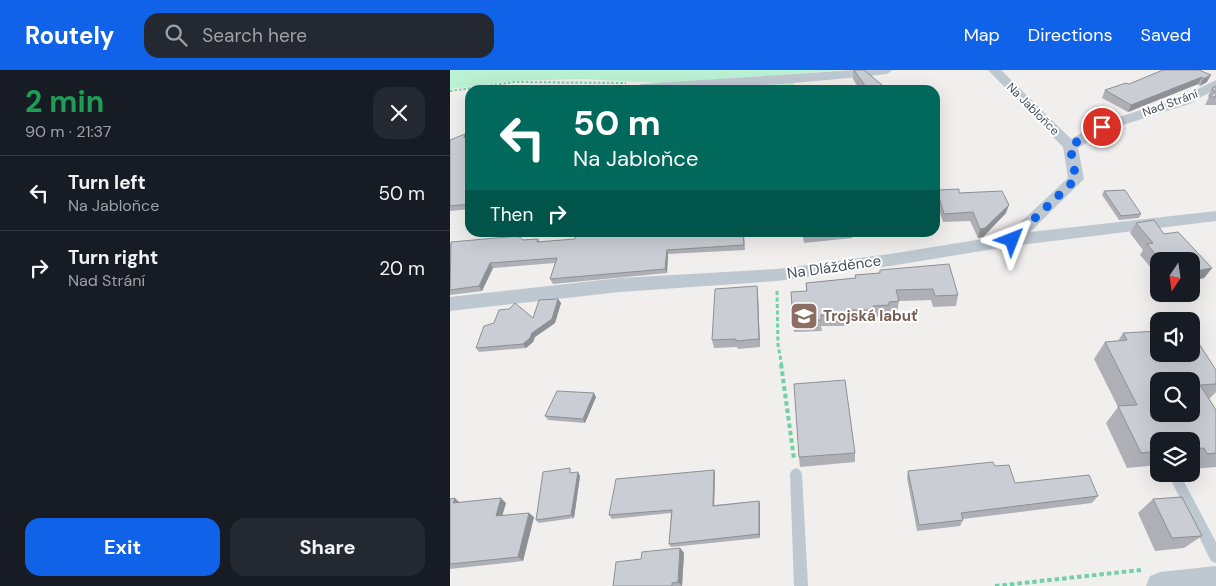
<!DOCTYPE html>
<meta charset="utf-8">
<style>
body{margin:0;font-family:"DM Sans",sans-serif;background:#242831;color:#f1f3f6;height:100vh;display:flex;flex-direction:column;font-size:19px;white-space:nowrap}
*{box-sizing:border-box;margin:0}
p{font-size:16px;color:#9ea1a6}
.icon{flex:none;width:28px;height:28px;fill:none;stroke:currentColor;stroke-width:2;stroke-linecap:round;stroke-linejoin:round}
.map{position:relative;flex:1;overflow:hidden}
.panel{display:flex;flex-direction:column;background:#171b24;width:450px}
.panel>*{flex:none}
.banner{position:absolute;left:15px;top:15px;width:475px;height:152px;border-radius:15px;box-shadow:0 5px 20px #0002;background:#00695c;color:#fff;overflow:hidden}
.needle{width:32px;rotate:193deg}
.fabs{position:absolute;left:700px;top:182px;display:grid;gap:10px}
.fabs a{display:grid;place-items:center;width:50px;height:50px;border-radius:10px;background:#171b24;box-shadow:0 5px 20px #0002;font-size:25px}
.pin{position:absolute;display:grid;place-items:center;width:42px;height:42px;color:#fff;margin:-21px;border:2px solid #fff;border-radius:50%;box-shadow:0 1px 5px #0007}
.me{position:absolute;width:55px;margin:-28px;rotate:45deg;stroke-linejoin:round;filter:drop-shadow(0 0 4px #0008)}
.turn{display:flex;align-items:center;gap:18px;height:105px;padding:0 25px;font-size:22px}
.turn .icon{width:65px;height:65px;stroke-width:2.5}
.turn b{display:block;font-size:35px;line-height:42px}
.then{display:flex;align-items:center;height:48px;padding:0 25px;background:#0003;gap:10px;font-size:19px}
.round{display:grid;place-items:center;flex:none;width:52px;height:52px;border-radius:15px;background:#242831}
.head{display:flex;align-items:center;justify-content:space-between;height:85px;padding:0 25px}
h1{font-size:30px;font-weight:700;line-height:38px;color:#1e9e55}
.cta{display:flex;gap:10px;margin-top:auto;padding:10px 25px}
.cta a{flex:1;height:58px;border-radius:15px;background:#1062e9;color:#fff;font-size:20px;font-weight:700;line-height:58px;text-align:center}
.cta a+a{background:#242831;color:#f1f3f6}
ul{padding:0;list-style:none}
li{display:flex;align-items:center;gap:15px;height:75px;padding:0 25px;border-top:1px solid #363941}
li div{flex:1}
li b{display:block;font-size:19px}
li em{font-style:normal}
header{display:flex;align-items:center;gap:30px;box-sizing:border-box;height:70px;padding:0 25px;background:#1062e9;color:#fff}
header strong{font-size:24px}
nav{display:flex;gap:28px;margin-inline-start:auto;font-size:18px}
.search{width:350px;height:45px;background:#242831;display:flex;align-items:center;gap:12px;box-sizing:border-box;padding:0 18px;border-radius:15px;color:#9ea1a6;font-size:19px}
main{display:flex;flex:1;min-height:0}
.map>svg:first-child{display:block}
.green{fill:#baf1d2}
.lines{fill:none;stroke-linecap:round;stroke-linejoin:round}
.path-far2{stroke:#70d1a7;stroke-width:2;stroke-dasharray:2.5 2;stroke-linecap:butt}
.path-far1{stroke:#70d1a7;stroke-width:3;stroke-dasharray:4 2.5;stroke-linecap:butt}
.path{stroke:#70d1a7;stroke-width:4;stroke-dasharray:4.5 3;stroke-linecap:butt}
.lane{fill:#bec8d1;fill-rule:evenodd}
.street{fill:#bec8d1;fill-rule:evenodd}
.wall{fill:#aeb0b5}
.shaded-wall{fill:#8d9094}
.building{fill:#cacdd3;stroke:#8d9094;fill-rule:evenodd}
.route{stroke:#1062e9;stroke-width:9;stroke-dasharray:0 16.2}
.labels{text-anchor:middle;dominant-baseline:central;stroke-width:4;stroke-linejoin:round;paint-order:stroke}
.far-street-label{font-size:12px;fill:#45505d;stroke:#fff}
.street-label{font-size:15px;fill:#45505d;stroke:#fff}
.education-label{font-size:15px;font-weight:bold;fill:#785e54;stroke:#fff;text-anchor:start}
</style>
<header>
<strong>Routely</strong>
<div class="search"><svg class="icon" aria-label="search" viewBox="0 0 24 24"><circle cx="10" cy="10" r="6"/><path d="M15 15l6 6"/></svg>Search here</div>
<nav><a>Map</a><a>Directions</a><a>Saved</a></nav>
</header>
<main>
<section class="panel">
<div class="head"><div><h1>2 min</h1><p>90 m · 21:37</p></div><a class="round"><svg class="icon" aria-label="close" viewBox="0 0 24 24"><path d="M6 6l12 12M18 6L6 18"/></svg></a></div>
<ul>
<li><svg class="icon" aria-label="left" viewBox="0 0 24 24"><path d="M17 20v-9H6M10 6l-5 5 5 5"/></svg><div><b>Turn left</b><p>Na Jabloňce</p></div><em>50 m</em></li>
<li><svg class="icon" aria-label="right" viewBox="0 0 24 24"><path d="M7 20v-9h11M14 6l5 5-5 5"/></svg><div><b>Turn right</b><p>Nad Strání</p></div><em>20 m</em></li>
</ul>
<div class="cta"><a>Exit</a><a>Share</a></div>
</section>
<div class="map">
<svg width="766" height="516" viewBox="0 0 766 516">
<rect width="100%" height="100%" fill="#f1eeee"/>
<path class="green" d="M 0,0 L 393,0 L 214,13 L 131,9 L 65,11 L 0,19 Z
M 343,12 L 347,20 L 269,20 L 268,18 L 284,17 L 284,14 Z"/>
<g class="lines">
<path class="path-far2" d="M 0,21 L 65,12 L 176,13"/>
<path class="path-far1" d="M 327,221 L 328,275 L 332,296"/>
<path class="path" d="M 331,294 L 344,389
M 545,516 L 691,500"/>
<path class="lane" d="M 346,398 L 350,400 L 352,404 L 358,516 L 344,516 L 340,404 L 342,400 Z
M 718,404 L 730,404 L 766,472 L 766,493 L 761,491 Z"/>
<path class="street" d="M 404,0 L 443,0 L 437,4 C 354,13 270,20 186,20 L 185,18 L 191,14 Z
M 538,0 L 551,0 L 621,69 L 647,54 L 729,28 L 766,10 L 766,19 L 739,34 L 657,60 L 628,78 L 634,109 L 580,162 L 766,141 L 766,151 L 562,176 L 440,196 L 327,211 L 170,222 L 0,241 L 0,227 L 170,208 L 327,199 L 440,184 L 557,165 L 618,108 L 613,77 Z
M 766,496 L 766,516 L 696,516 L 700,506 L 710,502 Z"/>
</g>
<path class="wall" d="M 403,0 L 414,0 L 438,20 L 410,20 L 403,9 Z
M 749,0 L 757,12 L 750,16 L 748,14 L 678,42 L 652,28 L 655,20 L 679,14 Z
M 766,16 L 766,35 L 755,35 L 759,27 L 758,26 L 762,18 Z
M 20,62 L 20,139 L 0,141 L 0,70 L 16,65 Z
M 487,120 L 509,123 L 556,143 L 533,167 L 528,168 L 520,151 L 493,152 L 485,129 Z
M 654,121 L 691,144 L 689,148 L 669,150 L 652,125 Z
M 686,153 L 714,164 L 762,198 L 754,208 L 741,211 L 741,191 L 709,191 L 709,207 L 690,185 L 693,180 L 680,163 Z
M 294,162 L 295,180 L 218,184 L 217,203 L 103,214 L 100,209 L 105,193 L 43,198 L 32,221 L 0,225 L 0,173 L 73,170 L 88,169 L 90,172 Z
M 352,162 L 402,162 L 402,168 L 354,173 Z
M 430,200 L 508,225 L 506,236 L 483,237 L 481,230 L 449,231 L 447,242 L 439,243 L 438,246 L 423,247 L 422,251 L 397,251 L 397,256 L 371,256 L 372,261 L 344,262 L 341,222 L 356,221 L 356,213 L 405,208 L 405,205 L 429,203 Z
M 307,216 L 308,225 L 310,277 L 288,279 L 287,277 L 264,278 L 262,270 Z
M 108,229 L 111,233 L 105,253 L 85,267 L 83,272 L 76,278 L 29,282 L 26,278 L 83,248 Z
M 673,263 L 766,300 L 766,322 L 759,329 L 766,340 L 766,397 L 741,399 L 741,371 L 709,371 L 709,395 L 677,398 L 656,353 L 668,337 L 644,289 L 655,272 L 668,271 Z
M 146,327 L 135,353 L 98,350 L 95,346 Z
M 405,383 L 405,392 L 350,397 L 349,387 Z
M 545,396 L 565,413 L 648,426 L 642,433 L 513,449 L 513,450 L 510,456 L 467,461 L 457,408 L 458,401 Z
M 264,400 L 265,403 L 264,435 L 309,431 L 310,434 L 310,468 L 221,477 L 219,474 L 221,443 L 162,449 L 159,445 Z
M 123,402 L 123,403 L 130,406 L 124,448 L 89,453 L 86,450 Z
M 0,429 L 10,432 L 56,433 L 52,445 L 84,447 L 73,491 L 0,499 Z
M 703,429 L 752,466 L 734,478 L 705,481 L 688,443 Z
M 230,478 L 234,483 L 232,516 L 163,516 L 191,489 Z"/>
<path class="shaded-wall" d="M 761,5 L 757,12 L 750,16 L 753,9 Z
M 752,7 L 748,14 L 678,42 L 681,35 Z
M 559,135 L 556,143 L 533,167 L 528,168 L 530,159 Z
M 217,180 L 218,184 L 217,203 L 215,199 Z
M 40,193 L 43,198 L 32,221 L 29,216 Z
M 762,198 L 754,208 L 741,211 L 741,202 Z
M 307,216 L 308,225 L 310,277 L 309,269 Z
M 108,229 L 111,233 L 105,253 L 85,267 L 83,272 L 76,278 L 73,274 Z
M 144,323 L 146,327 L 135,353 L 133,349 Z
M 264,400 L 265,403 L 264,439 L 263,436 Z
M 128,402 L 130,406 L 124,448 L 121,445 Z
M 5,428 L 10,433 L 3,433 Z
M 51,428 L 56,433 L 51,450 L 46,446 Z
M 309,431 L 310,434 L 310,468 L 309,464 Z
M 79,443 L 84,447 L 73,491 L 68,487 Z
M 230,478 L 234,483 L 232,516 L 228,512 Z"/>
<path class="building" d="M 404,0 L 414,0 L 438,20 L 418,20 Z
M 713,0 L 749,0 L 761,5 L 753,9 L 752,7 L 681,35 L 655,20 L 676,13 L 679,14 Z
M 766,16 L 766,27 L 759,27 L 765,22 L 762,18 Z
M 18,62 L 20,62 L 20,134 L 0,136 L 0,70 L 15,64 L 14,68 Z
M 509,119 L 509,123 L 552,121 L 559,135 L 535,158 L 530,159 L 523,142 L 494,144 L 487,120 Z
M 675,120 L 691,144 L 671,146 L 654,121 Z
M 704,150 L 714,164 L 728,162 L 762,198 L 741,202 L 741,191 L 711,191 L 697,174 L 703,173 L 686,153 Z
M 170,162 L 293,162 L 294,175 L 217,180 L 215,199 L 100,209 L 107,188 L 40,193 L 29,216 L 0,220 L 1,172 L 68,166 L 73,170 L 88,169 L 87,172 L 125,169 L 126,166 Z
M 499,194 L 508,225 L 485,226 L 483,219 L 446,220 L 449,231 L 439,232 L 439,235 L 423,236 L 423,240 L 397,240 L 398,245 L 371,245 L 371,250 L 343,251 L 341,222 L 357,221 L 356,213 L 406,208 L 405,205 L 430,203 L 430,200 Z
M 307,216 L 309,269 L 286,271 L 286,269 L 262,270 L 265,219 Z
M 108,229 L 102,249 L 82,263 L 80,268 L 73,274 L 26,278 L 34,256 L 44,253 L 49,240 L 59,239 L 65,233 L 83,248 L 89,230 Z
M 709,261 L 709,284 L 741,284 L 741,270 L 746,269 L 766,300 L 766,314 L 750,315 L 766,340 L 766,383 L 757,384 L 754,378 L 741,379 L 741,371 L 709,371 L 709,381 L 691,383 L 668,336 L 687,335 L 655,272 L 677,270 L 673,263 ZM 709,311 L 741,311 L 741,344 L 709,344 Z
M 395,310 L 405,383 L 349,387 L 344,314 Z
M 107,321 L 144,323 L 133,349 L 95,346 Z
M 543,392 L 545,396 L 559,395 L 565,413 L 639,405 L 648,426 L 511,443 L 513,450 L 469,455 L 458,401 Z
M 120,398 L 120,403 L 128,402 L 121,445 L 86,450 L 93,402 Z
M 264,400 L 263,436 L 309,431 L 309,464 L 219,474 L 222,440 L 159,445 L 166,409 Z
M 732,427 L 752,466 L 722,468 L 703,429 Z
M 5,428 L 3,433 L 51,428 L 46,446 L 79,443 L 68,487 L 0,494 L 0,429 Z
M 230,478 L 228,512 L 222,513 L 222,516 L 163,516 L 166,492 L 191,489 L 192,482 Z"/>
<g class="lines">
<path class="route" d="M 562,170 L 626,109 L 620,76 L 652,57"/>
</g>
<defs>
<symbol id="school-square" viewBox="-11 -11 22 22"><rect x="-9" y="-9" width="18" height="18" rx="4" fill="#8d6e63" stroke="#fff"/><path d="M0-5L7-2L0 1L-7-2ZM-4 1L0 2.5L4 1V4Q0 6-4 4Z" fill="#fff"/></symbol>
</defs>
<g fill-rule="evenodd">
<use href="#school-square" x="338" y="230" width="32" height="32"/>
</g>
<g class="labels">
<g class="far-street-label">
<text transform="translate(720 33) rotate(-20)">Nad Strání</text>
<text transform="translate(583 39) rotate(45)">Na Jabloňce</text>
</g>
<g class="street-label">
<text transform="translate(384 197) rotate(-8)">Na Dlážděnce</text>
</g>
<g class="education-label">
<text x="373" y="246">Trojská labuť</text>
</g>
</g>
</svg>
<div class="fabs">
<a><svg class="needle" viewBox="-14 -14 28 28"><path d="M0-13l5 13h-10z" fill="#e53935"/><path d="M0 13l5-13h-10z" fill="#9ea1a6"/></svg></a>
<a><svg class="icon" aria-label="sound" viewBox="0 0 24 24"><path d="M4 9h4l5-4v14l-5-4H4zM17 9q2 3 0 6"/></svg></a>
<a><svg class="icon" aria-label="search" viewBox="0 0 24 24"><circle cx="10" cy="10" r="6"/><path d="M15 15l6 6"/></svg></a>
<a><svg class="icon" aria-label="layers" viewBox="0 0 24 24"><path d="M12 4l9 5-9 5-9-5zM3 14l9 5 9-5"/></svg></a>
</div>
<div class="pin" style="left:652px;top:57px;background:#d93025"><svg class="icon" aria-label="arrive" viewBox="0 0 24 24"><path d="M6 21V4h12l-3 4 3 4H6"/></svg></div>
<svg class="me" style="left:562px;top:170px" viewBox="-20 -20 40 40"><path d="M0-17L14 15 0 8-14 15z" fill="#1062e9" stroke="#fff" stroke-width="4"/></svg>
<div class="banner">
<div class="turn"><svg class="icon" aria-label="left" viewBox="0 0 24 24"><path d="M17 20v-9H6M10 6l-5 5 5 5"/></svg><div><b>50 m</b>Na Jabloňce</div></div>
<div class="then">Then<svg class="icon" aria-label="right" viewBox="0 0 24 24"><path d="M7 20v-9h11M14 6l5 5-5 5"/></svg></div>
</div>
</div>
</main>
